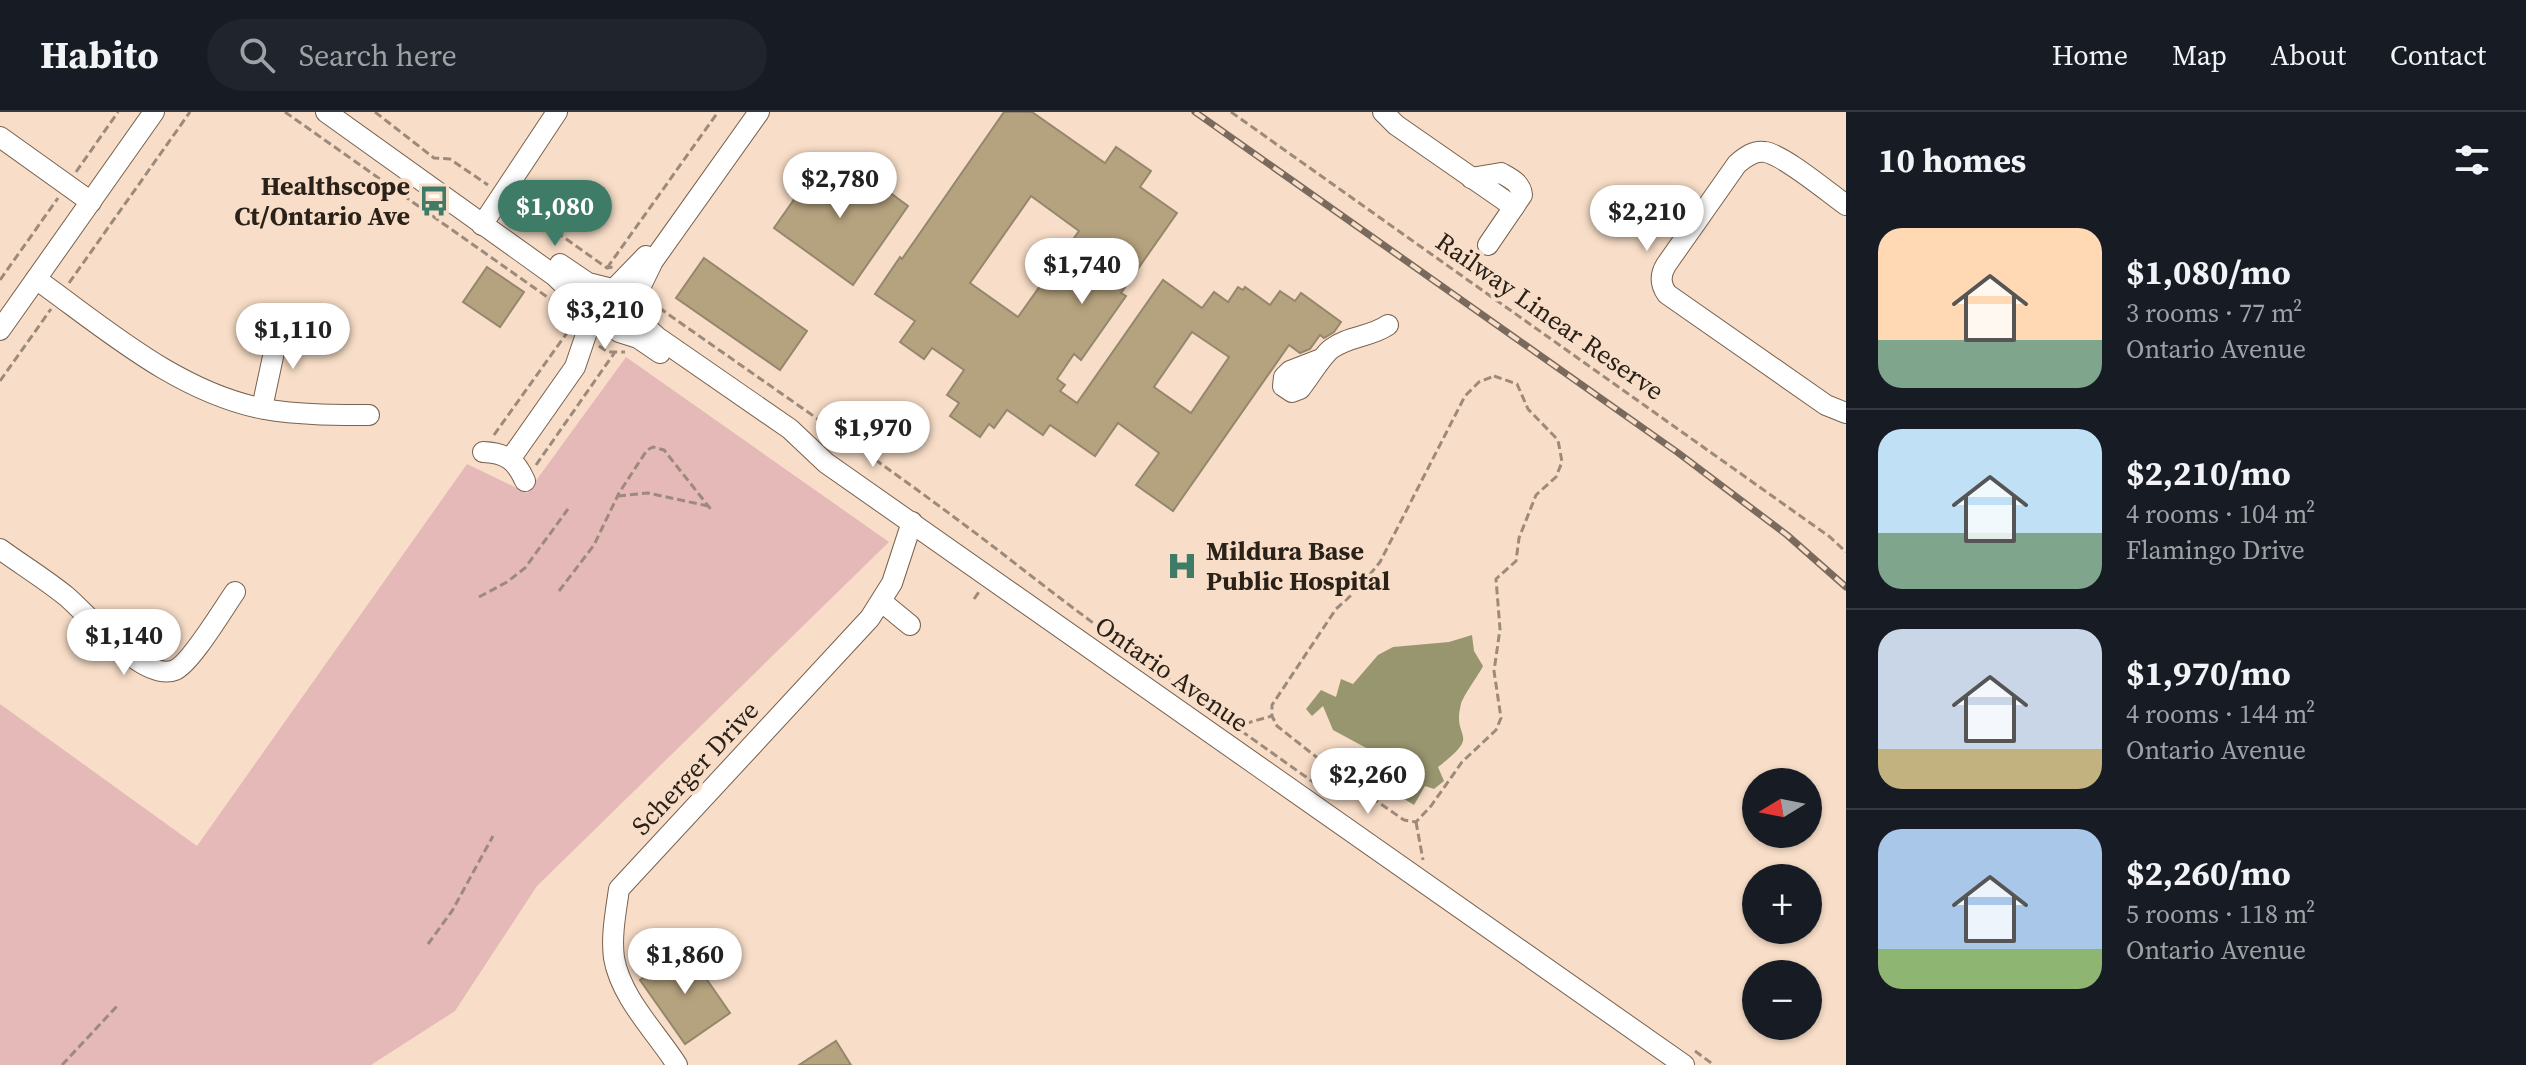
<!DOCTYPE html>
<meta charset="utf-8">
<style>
body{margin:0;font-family:"Source Serif 4",serif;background:#20242c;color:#f1f3f6;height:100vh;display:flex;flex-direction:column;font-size:30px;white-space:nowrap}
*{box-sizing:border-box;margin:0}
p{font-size:26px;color:#9ea1a6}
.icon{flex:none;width:44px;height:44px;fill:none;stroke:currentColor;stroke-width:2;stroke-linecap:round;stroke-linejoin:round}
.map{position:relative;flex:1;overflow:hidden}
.drawer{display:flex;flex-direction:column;background:#171b24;width:680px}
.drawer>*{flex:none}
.needle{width:52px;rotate:260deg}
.buttons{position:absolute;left:1742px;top:656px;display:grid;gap:16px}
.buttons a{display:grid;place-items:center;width:80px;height:80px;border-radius:50%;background:#171b24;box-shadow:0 2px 6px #0004;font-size:40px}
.price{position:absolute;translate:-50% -68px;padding:0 18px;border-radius:28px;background:#fff;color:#222;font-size:26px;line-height:52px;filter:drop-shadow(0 2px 4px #0008)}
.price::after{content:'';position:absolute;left:50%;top:48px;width:24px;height:18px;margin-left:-12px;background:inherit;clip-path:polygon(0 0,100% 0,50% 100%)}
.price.selected{background:#3f7c68;color:#fff}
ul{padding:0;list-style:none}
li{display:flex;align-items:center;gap:24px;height:200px;padding:0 32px}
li+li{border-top:2px solid #363941}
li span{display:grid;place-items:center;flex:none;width:224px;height:160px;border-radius:24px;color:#555}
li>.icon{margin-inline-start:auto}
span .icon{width:96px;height:96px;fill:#fffc;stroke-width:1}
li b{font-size:34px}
h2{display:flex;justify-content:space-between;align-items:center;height:96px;padding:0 32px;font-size:34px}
header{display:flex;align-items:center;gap:48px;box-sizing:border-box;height:112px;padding:0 40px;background:#171b24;border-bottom:2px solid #363941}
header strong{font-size:38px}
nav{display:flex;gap:44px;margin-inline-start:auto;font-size:28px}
.search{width:560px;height:72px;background:#20242c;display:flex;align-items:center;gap:20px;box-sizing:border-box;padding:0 28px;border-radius:44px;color:#9ea1a6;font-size:30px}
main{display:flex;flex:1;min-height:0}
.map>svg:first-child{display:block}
.green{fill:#e6b9b9}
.water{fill:#98966f}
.building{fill:#b5a27e;stroke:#95876d;stroke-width:2;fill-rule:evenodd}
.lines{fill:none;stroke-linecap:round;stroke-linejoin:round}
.minor-casing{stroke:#78614e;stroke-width:22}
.path{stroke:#9d8a7a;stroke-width:3;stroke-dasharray:8 4;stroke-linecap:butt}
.minor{stroke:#fff;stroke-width:20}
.rail-casing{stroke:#7a6a5d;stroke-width:7}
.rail{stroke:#f8dec8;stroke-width:4;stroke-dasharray:12;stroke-linecap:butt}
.labels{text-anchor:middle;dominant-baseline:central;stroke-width:8;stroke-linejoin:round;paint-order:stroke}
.poi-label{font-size:26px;font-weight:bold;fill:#2a2119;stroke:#f8dec8;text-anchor:end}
.street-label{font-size:26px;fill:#2a2119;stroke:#f8dec8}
</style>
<header>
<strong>Habito</strong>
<div class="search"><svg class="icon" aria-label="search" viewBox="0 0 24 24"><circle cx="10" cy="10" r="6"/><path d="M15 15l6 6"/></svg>Search here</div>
<nav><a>Home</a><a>Map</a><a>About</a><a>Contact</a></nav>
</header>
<main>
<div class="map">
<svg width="1846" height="953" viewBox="0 0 1846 953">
<rect width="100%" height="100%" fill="#f8dec8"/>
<polygon class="green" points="626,245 889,430 537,774 455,899 371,953 0,953 0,592 197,734 467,352 527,381"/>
<path class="water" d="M 1472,523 L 1474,539 L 1483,554 C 1478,564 1463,584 1461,592 C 1451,629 1484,620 1438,655 L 1444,669 L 1434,677 L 1425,674 L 1414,693 C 1395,681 1372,670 1381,644 L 1333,618 L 1323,594 L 1312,604 L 1306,597 L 1321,578 L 1336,585 L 1341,567 L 1353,572 L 1378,543 L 1393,535 L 1449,530 Z"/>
<g class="building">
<path d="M 1004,0 L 1032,0 L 1105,51 L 1116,35 L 1151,59 L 1140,75 L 1177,101 L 1121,181 L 1126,184 L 1081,248 L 1074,242 L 1057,267 L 1065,273 L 1060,279 L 1077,291 L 1163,168 L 1202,196 L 1214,180 L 1228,190 L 1238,175 L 1243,178 L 1245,175 L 1270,193 L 1280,179 L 1295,189 L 1301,181 L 1341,210 L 1334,220 L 1324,226 L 1320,223 L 1310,237 L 1300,241 L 1289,233 L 1173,399 L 1136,373 L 1159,341 L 1118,311 L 1095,344 L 1050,313 L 1043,323 L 1007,298 L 994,316 L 989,312 L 980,325 L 950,304 L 959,291 L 947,283 L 964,258 L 932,236 L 924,247 L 900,230 L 915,209 L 875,182 L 900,145 L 902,147 ZM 1031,84 L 1079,119 L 1018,205 L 970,171 ZM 1192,220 L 1229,245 L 1191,301 L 1154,275 Z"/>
<polygon points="824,45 884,87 889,80 908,94 853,173 774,116"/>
<polygon points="704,146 807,219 780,258 676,186"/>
<polygon points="487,155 524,180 500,215 463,190"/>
<polygon points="685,836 730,901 685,932 640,868"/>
<polygon points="836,929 851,953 799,953"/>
</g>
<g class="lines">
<g class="minor-casing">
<g id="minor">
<polyline points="326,0 555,164 589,197"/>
<polyline points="1383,0 1396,13 1514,95"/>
<polyline points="0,25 91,90"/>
<path d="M 1471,66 L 1501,61 C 1510,66 1521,71 1522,83 L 1488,133"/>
<path d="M 1846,93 C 1829,81 1784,43 1765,40 C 1754,38 1745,45 1737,52 L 1666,153 C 1660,163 1660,172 1667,182 L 1826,293 L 1846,301"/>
<polyline points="482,113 557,0"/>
<polyline points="560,152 588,171 608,176"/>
<path d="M 36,167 C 106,217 177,280 264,297 C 299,303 334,303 369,303"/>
<polyline points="615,176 646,144"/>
<polyline points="633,190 653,149 759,0"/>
<polyline points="635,197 646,215 657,225 790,317 826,351 1684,953"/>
<polyline points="0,218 154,0"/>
<polyline points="619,220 638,226 660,241"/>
<path d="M 1321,247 L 1290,259 L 1284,265 L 1283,274 L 1292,280 L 1300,277 C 1309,266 1321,245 1331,237 C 1348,224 1371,225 1388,213"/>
<polyline points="262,296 280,212"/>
<path d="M 483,340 C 506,341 516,348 525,369"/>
<polyline points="511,346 575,255 591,208"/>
<path d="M 0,437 C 22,453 45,467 66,484 C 88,502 143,571 175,558 C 191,551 223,497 235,480"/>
<polyline points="882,490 910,513"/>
<path d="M 677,953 C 656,920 621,886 614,846 C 611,823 616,799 619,777 L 870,506 L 892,471 L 912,410"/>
</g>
</g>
<g class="path">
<polyline points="285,0 560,194"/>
<polyline points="375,0 434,46 450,47 488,73"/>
<polyline points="1231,0 1830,425 1846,440"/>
<polyline points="76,60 118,0"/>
<polyline points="517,92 607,156 613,155"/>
<polyline points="607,156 718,0"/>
<polyline points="0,168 58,86"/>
<polyline points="69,171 190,0"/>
<path d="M 654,185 L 658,195 C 774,277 891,356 1003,442 C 1105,522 1210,597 1316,672"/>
<polyline points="599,234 608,240 625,240"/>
<polygon points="1494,264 1517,272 1528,297 1558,328 1562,350 1556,365 1536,383 1519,426 1516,449 1496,467 1500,517 1494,559 1501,606 1496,618 1462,650 1431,694 1416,710 1404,708 1343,666 1277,614 1272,604 1272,593 1336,497 1358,477 1380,450 1465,284 1479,270"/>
<polyline points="0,269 51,197"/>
<polyline points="494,323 569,218"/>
<polyline points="536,353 615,240"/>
<polyline points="618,384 648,381 708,394"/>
<polyline points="559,479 594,433 619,381 647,338 653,335 664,338 713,400"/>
<polyline points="479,485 507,470 525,456 568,397"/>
<polyline points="974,487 979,480"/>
<polyline points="1233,612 1240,613 1272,604"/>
<polyline points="1416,710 1423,748"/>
<polyline points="428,832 452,799 493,724"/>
<polyline points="1695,939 1714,953"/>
<polyline points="62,953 119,892"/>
</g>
<use href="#minor" class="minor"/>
<g class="rail-casing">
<polyline id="rail" points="1195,0 1677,340 1787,423 1846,475"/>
</g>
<use href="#rail" class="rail"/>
</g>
<defs>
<g id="bus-bare" transform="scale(2.4)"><path d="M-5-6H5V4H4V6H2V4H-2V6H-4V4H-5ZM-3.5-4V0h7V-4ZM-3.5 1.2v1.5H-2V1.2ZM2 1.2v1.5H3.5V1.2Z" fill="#3f7c68" stroke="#f8dec8" stroke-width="2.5" paint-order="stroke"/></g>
<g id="hospital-bare" transform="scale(2.4)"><path d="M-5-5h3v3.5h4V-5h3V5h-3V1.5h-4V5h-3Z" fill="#3f7c68" stroke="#f8dec8" stroke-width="2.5" paint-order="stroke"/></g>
</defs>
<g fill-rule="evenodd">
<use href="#bus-bare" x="434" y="89"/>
<use href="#hospital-bare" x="1182" y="454"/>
</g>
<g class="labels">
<g class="poi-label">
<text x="410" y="74">Healthscope<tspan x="410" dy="30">Ct/Ontario Ave</tspan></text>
<text x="1206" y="439" text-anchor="start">Mildura Base<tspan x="1206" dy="30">Public Hospital</tspan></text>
</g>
<g class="street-label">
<text transform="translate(1550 204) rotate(35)">Railway Linear Reserve</text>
<text transform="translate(1172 562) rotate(35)">Ontario Avenue</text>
<text transform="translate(695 656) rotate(-47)">Scherger Drive</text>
</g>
</g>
</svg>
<div class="buttons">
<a><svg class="needle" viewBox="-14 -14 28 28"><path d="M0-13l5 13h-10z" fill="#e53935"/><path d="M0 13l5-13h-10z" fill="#9ea1a6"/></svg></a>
<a>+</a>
<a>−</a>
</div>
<b class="price" style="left:840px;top:108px">$2,780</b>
<b class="price selected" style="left:555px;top:136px">$1,080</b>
<b class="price" style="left:1647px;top:141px">$2,210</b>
<b class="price" style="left:1082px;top:194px">$1,740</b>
<b class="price" style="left:605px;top:239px">$3,210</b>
<b class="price" style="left:293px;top:259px">$1,110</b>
<b class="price" style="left:873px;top:357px">$1,970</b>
<b class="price" style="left:124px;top:565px">$1,140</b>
<b class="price" style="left:1368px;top:704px">$2,260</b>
<b class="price" style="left:685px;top:884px">$1,860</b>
</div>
<section class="drawer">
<h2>10 homes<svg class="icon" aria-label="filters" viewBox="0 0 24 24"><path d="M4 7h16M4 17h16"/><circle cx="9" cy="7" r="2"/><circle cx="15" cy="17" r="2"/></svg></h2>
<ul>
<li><span style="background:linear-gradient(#ffd9b3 70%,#7fa58c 0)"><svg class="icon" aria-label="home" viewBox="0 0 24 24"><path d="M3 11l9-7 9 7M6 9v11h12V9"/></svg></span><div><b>$1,080/mo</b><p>3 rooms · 77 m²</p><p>Ontario Avenue</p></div></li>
<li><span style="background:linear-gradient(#bfe0f5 65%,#7fa58c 0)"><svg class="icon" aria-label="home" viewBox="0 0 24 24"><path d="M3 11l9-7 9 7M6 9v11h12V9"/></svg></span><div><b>$2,210/mo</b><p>4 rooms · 104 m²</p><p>Flamingo Drive</p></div></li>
<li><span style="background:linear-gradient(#c9d6e8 75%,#c2b280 0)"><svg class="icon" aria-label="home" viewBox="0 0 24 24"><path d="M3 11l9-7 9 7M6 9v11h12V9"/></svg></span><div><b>$1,970/mo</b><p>4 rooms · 144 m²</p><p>Ontario Avenue</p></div></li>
<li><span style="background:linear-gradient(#a9c7e8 75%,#8fb573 0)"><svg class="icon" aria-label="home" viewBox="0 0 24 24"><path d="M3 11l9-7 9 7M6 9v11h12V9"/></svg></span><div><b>$2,260/mo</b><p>5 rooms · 118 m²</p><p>Ontario Avenue</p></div></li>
</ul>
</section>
</main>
